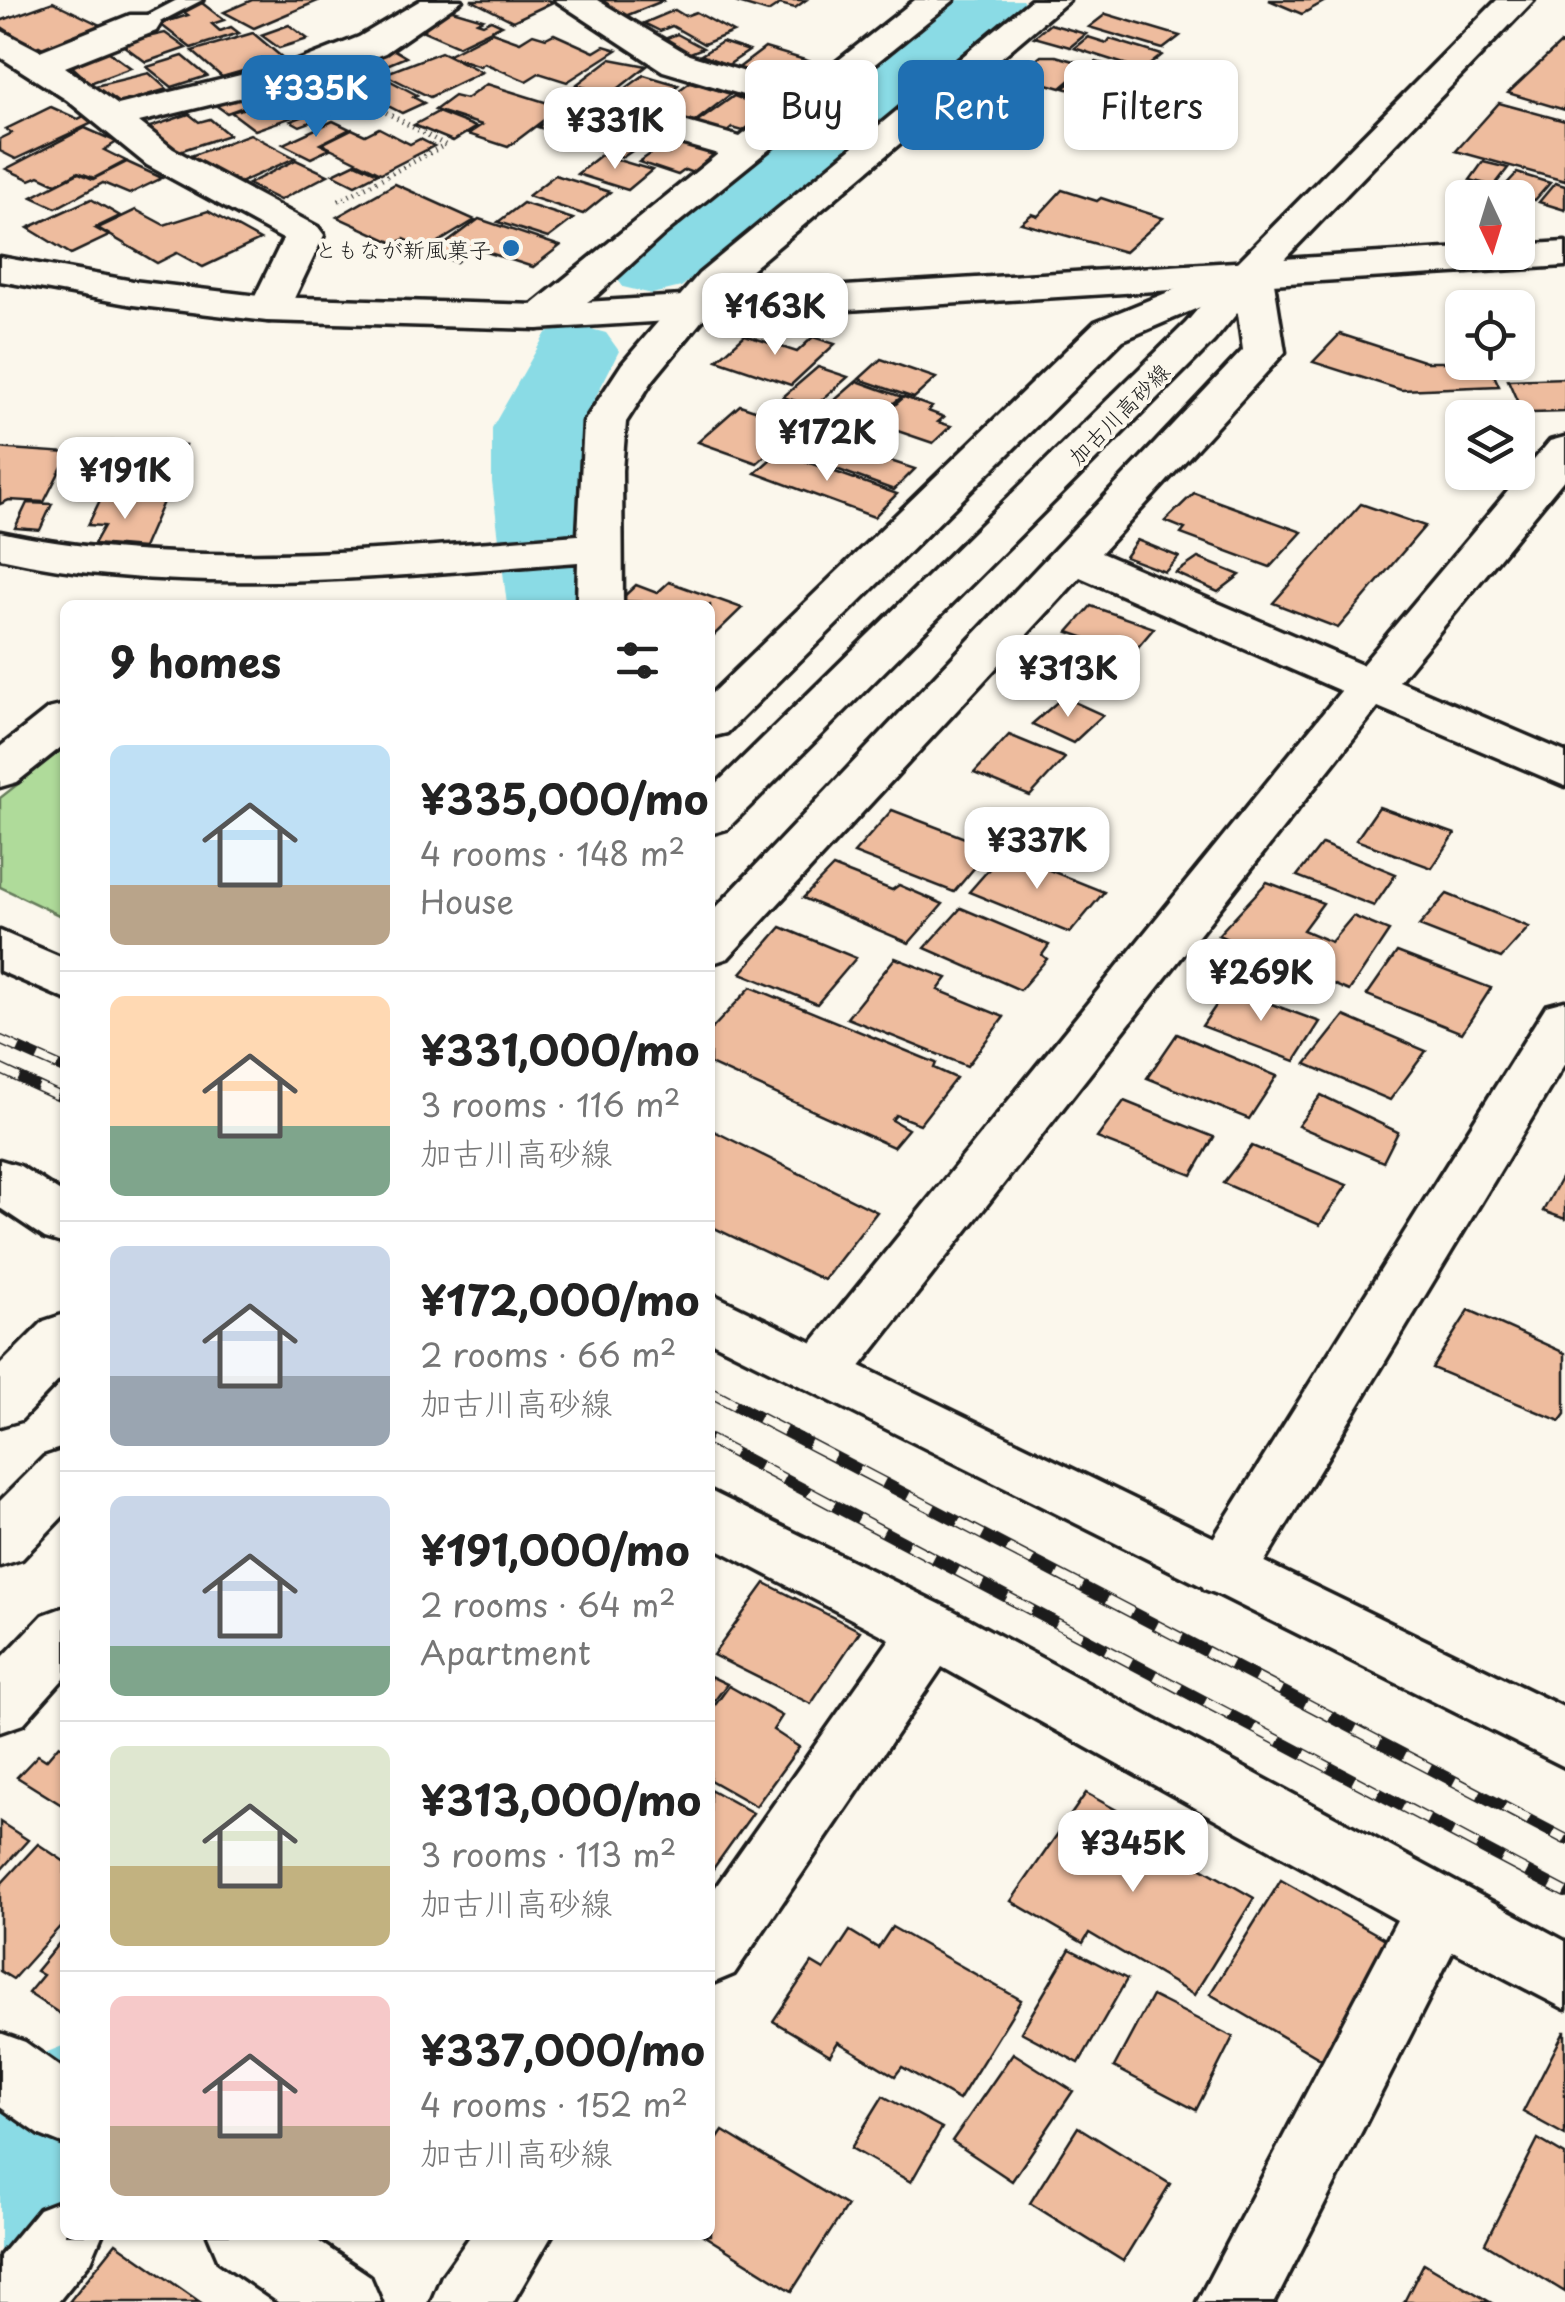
<!DOCTYPE html>
<meta charset="utf-8">
<style>
body{margin:0;font-family:"Playpen Sans","Klee One",sans-serif;background:#f6f6f6;color:#222;height:100vh;display:flex;flex-direction:column;font-size:38px;white-space:nowrap}
*{box-sizing:border-box;margin:0}
p{font-size:32px;color:#767676}
.icon{flex:none;width:55px;height:55px;fill:none;stroke:currentColor;stroke-width:2;stroke-linecap:round;stroke-linejoin:round}
.map{position:relative;flex:1;overflow:hidden}
.drawer{position:absolute;left:60px;top:600px;width:655px;height:1640px;display:flex;flex-direction:column;background:#fff;border-radius:15px;box-shadow:0 2px 8px #0004}
.drawer>*{flex:none}
.guide{position:absolute;left:745px;top:60px;width:670px;height:90px;display:flex;gap:20px}
.needle{width:65px;rotate:176deg}
.controls{position:absolute;left:1445px;top:180px;display:grid;gap:20px}
.controls a{display:grid;place-items:center;width:90px;height:90px;border-radius:15px;background:#fff;box-shadow:0 2px 8px #0004;font-size:50px}
.price{position:absolute;translate:-50% -85px;padding:0 22px;border-radius:20px;background:#fff;color:#222;font-size:32px;line-height:65px;filter:drop-shadow(0 2px 5px #0008)}
.price::after{content:'';position:absolute;left:50%;top:60px;width:30px;height:22px;margin-left:-15px;background:inherit;clip-path:polygon(0 0,100% 0,50% 100%)}
.price.on{background:#1f6fb2;color:#fff}
ul{padding:0;list-style:none}
li{display:flex;align-items:center;gap:30px;height:250px;padding:0 50px}
li+li{border-top:2px solid #e0e0e0}
li span{display:grid;place-items:center;flex:none;width:280px;height:200px;border-radius:15px;color:#555}
li>.icon{margin-inline-start:auto}
span .icon{width:120px;height:120px;fill:#fffc;stroke-width:1}
li b{font-size:42px}
h2{display:flex;justify-content:space-between;align-items:center;height:120px;padding:0 50px;font-size:42px}
.tag{padding:0 35px;border-radius:15px;background:#fff;box-shadow:0 2px 8px #0004;font-size:35px;line-height:90px}
.tag.on{background:#1f6fb2;color:#fff}
.map>svg:first-child{display:block}
.green{fill:#afdb9a;stroke:#667c5b;stroke-width:2.5}
.lines{fill:none;stroke-linecap:round;stroke-linejoin:round}
.river{fill:#8adbe5;fill-rule:evenodd}
.building{fill:#eebc9e;stroke:#1c1c1c;stroke-width:2.5}
.lane-casing{stroke:#1c1c1c;stroke-width:8}
.street-casing{stroke:#1c1c1c;stroke-width:7}
.secondary-casing{stroke:#1c1c1c;stroke-width:7}
.primary-casing{stroke:#1c1c1c;stroke-width:7}
.path{stroke:#1c1c1c;stroke-width:5;stroke-dasharray:1 5;stroke-linecap:butt}
.lane{fill:#fbf7ec;fill-rule:evenodd}
.street{fill:#fbf7ec;fill-rule:evenodd}
.secondary{fill:#fbf7ec;fill-rule:evenodd}
.primary{fill:#fbf7ec;fill-rule:evenodd}
.rail-far1-casing{stroke:#1c1c1c;stroke-width:11}
.rail-casing{stroke:#1c1c1c;stroke-width:12}
.rail-far1{stroke:#fbf7ec;stroke-width:8;stroke-dasharray:21;stroke-linecap:butt}
.rail{stroke:#fbf7ec;stroke-width:9;stroke-dasharray:28;stroke-linecap:butt}
.poi-dot{fill:#1f6fb2;stroke:#fbf7ec;stroke-width:4}
.labels{text-anchor:middle;dominant-baseline:central;stroke-width:8;stroke-linejoin:round;paint-order:stroke}
.far-poi-label{font-size:22px;fill:#1c1c1c;stroke:#fbf7ec;text-anchor:end}
.far-street-label{font-size:22px;fill:#1c1c1c;stroke:#fbf7ec}
</style>
<div class="map">
<svg width="1565" height="2302" viewBox="0 0 1565 2302">
<rect width="100%" height="100%" fill="#fbf7ec"/>
<filter id="ink" filterUnits="userSpaceOnUse"><feTurbulence type="fractalNoise" baseFrequency=".01" numOctaves="2"/><feDisplacementMap in="SourceGraphic" scale="20" xChannelSelector="R" yChannelSelector="G"/><feConvolveMatrix kernelMatrix="1 2 1 2 8 2 1 2 1" color-interpolation-filters="sRGB"/></filter>
<g filter="url(#ink)">
<polygon class="green" points="65,747 65,918 0,887 0,798"/>
<g class="lines">
<g class="river">
<polygon points="947,0 1022,0 1025,4 1014,20 681,287 652,294 623,287 611,269 623,251"/>
<polygon points="576,325 606,333 619,351 580,428 582,482 603,605 507,605 492,482 492,428 546,333"/>
<polygon points="65,2045 65,2232 54,2246 0,2267 0,2080 12,2066"/>
</g>
</g>
<g class="building">
<polygon points="252,0 320,0 254,28 224,12"/>
<polygon points="471,0 548,0 553,2 513,21"/>
<polygon points="594,0 665,0 623,17"/>
<polygon points="742,0 806,0 795,8 780,4 768,12 738,3"/>
<polygon points="1269,0 1327,0 1302,14"/>
<polygon points="53,2 108,29 52,53 39,46 34,48 0,26 0,21"/>
<polygon points="202,3 224,20 212,24 220,31 231,27 239,33 191,48 160,24 188,15 181,10"/>
<polygon points="449,9 483,19 477,22 483,24 491,20 502,25 458,46 412,26"/>
<polygon points="675,10 685,16 696,12 733,32 704,44 672,26 660,31 644,23"/>
<polygon points="1106,14 1180,36 1163,49 1089,27"/>
<polygon points="1050,24 1086,34 1070,47 1034,37"/>
<polygon points="289,25 308,39 279,48 261,35"/>
<polygon points="492,32 520,42 533,34 546,38 554,34 594,52 604,46 617,50 567,82 539,73 526,81 484,63 480,66 447,55"/>
<polygon points="165,33 186,48 146,62 120,43"/>
<polygon points="253,33 284,59 222,77 192,51"/>
<polygon points="677,34 703,48 680,57 654,43"/>
<polygon points="1088,37 1107,43 1110,39 1162,55 1143,70 1074,48"/>
<polygon points="722,42 749,51 728,65 701,55"/>
<polygon points="384,44 406,57 377,69 354,57"/>
<polygon points="1560,44 1565,46 1565,110 1508,93"/>
<polygon points="765,48 815,63 788,84 737,69"/>
<polygon points="105,49 131,68 90,83 67,62"/>
<polygon points="441,52 482,72 430,97 384,74"/>
<polygon points="183,56 207,76 172,87 147,67"/>
<polygon points="1041,56 1056,56 1088,65 1061,88 1023,77 1031,70 1026,68"/>
<polygon points="610,59 647,66 610,95 576,85"/>
<polygon points="1096,62 1144,75 1114,103 1064,88"/>
<polygon points="149,73 167,89 111,106 91,87"/>
<polygon points="644,75 678,85 649,107 611,99"/>
<polygon points="300,77 332,101 302,111 269,88"/>
<polygon points="383,77 417,95 413,97 424,103 402,113 355,89"/>
<polygon points="690,82 731,94 692,124 651,111"/>
<polygon points="487,84 561,107 508,147 468,134 482,125 435,110 454,96 466,99"/>
<polygon points="573,87 599,95 591,100 614,107 577,140 538,127 572,103 557,99"/>
<polygon points="226,89 249,105 227,113 204,97"/>
<polygon points="734,96 771,110 743,131 732,128 726,133 696,123"/>
<polygon points="282,98 304,113 255,130 231,112"/>
<polygon points="1499,103 1565,121 1565,181 1456,151"/>
<polygon points="51,107 78,119 88,114 99,120 16,159 0,151 0,139 12,133 6,129"/>
<polygon points="327,107 335,113 300,126 291,121"/>
<polygon points="438,112 476,127 453,141 414,125"/>
<polygon points="189,114 199,122 210,119 229,135 170,154 141,130"/>
<polygon points="333,121 350,129 320,144 330,149 311,158 283,144"/>
<polygon points="619,123 654,136 623,157 579,142 601,127 609,130"/>
<polygon points="85,128 117,142 104,150 126,161 94,178 78,172 56,184 39,176 30,180 6,169"/>
<polygon points="379,128 410,144 420,139 434,146 381,173 322,144 352,129 365,135"/>
<polygon points="250,134 295,158 233,186 185,158"/>
<polygon points="684,143 719,154 693,173 685,170 678,175 639,162 656,150 668,154"/>
<polygon points="601,155 652,170 628,190 577,174"/>
<polygon points="296,160 328,175 280,200 248,184"/>
<polygon points="127,162 162,178 129,194 103,183 56,208 32,197 79,173 93,179"/>
<polygon points="1483,162 1508,168 1494,186 1470,180"/>
<polygon points="356,163 378,173 355,185 333,174"/>
<polygon points="1517,173 1550,183 1535,200 1501,190"/>
<polygon points="555,175 610,192 583,214 528,196"/>
<polygon points="1555,183 1565,186 1565,210 1539,202"/>
<polygon points="395,184 475,220 427,249 404,239 396,244 337,217"/>
<polygon points="1062,190 1097,201 1101,198 1163,218 1125,252 1021,223 1032,214 1038,216"/>
<polygon points="91,199 120,216 95,228 109,236 71,254 28,228"/>
<polygon points="523,203 573,219 548,238 498,222"/>
<polygon points="136,210 164,225 208,211 260,240 203,267 177,253 157,263 98,228"/>
<polygon points="479,219 560,246 533,267 474,248 456,262 432,254"/>
<polygon points="1340,334 1426,362 1488,362 1499,386 1401,390 1313,362"/>
<polygon points="745,335 797,352 813,337 835,344 791,385 717,360"/>
<polygon points="881,359 936,378 914,398 859,379"/>
<polygon points="818,367 848,377 814,407 783,397"/>
<polygon points="1565,378 1565,412 1532,413 1521,410 1508,380"/>
<polygon points="857,381 902,397 861,426 821,412"/>
<polygon points="904,397 932,407 928,411 944,417 938,422 951,426 933,443 874,423"/>
<polygon points="740,405 799,425 757,463 698,442"/>
<polygon points="112,441 185,445 168,489 93,485"/>
<polygon points="848,447 915,469 894,490 828,466"/>
<polygon points="0,448 9,449 69,453 44,502 9,500 0,504"/>
<polygon points="779,452 897,494 874,517 755,473"/>
<polygon points="1194,493 1302,532 1270,567 1181,534 1185,529 1165,521"/>
<polygon points="101,498 163,502 143,548 94,544 104,526 88,525"/>
<polygon points="27,503 52,504 40,530 15,528"/>
<polygon points="1361,504 1425,526 1338,628 1273,603"/>
<polygon points="1137,540 1179,557 1165,572 1125,557"/>
<polygon points="1198,558 1240,575 1218,592 1176,573"/>
<polygon points="669,582 742,608 713,636 710,605 619,601 636,585 657,593"/>
<polygon points="1091,606 1154,628 1132,654 1068,632"/>
<polygon points="1063,697 1103,715 1073,743 1032,724"/>
<polygon points="1009,735 1065,758 1030,796 974,773"/>
<polygon points="1379,807 1455,834 1432,868 1356,840"/>
<polygon points="892,810 991,848 954,892 854,853"/>
<polygon points="1322,844 1396,874 1374,906 1297,876"/>
<polygon points="1004,852 1104,892 1070,933 969,892"/>
<polygon points="833,867 892,890 899,885 943,904 909,943 803,898"/>
<polygon points="1267,882 1323,903 1303,930 1331,942 1353,916 1389,931 1349,991 1218,935"/>
<polygon points="1447,894 1529,927 1501,958 1419,926"/>
<polygon points="961,908 1049,945 1042,955 1047,959 1020,990 925,948"/>
<polygon points="781,927 856,958 817,1004 741,973"/>
<polygon points="1397,952 1491,988 1462,1033 1367,995"/>
<polygon points="895,958 947,978 938,990 1004,1017 967,1066 847,1018"/>
<polygon points="751,987 936,1063 934,1068 956,1078 920,1124 896,1115 892,1120 908,1129 893,1147 710,1064 710,1031"/>
<polygon points="1228,988 1320,1022 1295,1061 1202,1026"/>
<polygon points="1344,1016 1426,1051 1390,1100 1306,1064"/>
<polygon points="1177,1034 1277,1076 1249,1119 1147,1078"/>
<polygon points="1321,1095 1398,1132 1383,1162 1298,1126"/>
<polygon points="1124,1101 1214,1137 1192,1175 1097,1138"/>
<polygon points="710,1129 877,1212 824,1280 710,1226"/>
<polygon points="1252,1146 1347,1185 1320,1225 1223,1183"/>
<polygon points="1565,1171 1565,1219 1543,1211"/>
<polygon points="1469,1310 1565,1353 1565,1414 1560,1421 1432,1368"/>
<polygon points="765,1583 860,1631 811,1704 713,1655"/>
<polygon points="710,1676 727,1684 710,1707"/>
<polygon points="729,1686 782,1716 773,1730 799,1747 756,1806 710,1780 710,1712"/>
<polygon points="59,1745 65,1749 65,1807 17,1777 38,1755 46,1760"/>
<polygon points="710,1789 753,1813 710,1873"/>
<polygon points="1086,1793 1172,1841 1167,1848 1254,1898 1194,1995 1089,1933 1083,1943 1011,1901"/>
<polygon points="0,1822 28,1840 0,1871"/>
<polygon points="38,1844 65,1862 65,1921 13,1979 0,1971 0,1885"/>
<polygon points="1281,1880 1410,1953 1341,2071 1210,1994"/>
<polygon points="892,1927 1021,2000 959,2100 902,2067 895,2076 838,2042 830,2055 773,2021 812,1963 824,1970 850,1931 878,1948"/>
<polygon points="65,1936 65,2017 28,1993 43,1975 36,1971"/>
<polygon points="1070,1949 1127,1979 1079,2063 1021,2032"/>
<polygon points="1152,1996 1233,2037 1196,2110 1114,2067"/>
<polygon points="1564,2032 1565,2032 1565,2135 1523,2112"/>
<polygon points="1013,2053 1073,2091 1012,2181 952,2141"/>
<polygon points="883,2096 942,2128 911,2182 851,2148"/>
<polygon points="1078,2127 1170,2184 1123,2261 1030,2203"/>
<polygon points="723,2131 847,2206 792,2291 703,2235 710,2235 710,2150"/>
<polygon points="1538,2139 1565,2155 1565,2292 1485,2243"/>
<polygon points="116,2243 200,2302 69,2302"/>
<polygon points="1424,2263 1490,2302 1404,2302"/>
</g>
<g class="lines">
<g class="lane-casing">
<polygon id="lane" points="177,0 202,0 150,27 133,23"/>
</g>
<g class="street-casing">
<g id="street">
<polygon points="421,0 462,0 385,53 320,78 139,122 173,149 318,227 324,235 289,309 283,318 269,321 255,318 249,309 283,239 147,165 67,100 0,57 0,30 40,51 130,15 156,15 161,23 156,31 65,67 118,105 298,61 359,37"/>
<polygon points="555,0 597,0 689,55 802,89 915,0 954,0 663,235 596,296 551,326 537,329 523,326 517,317 718,154 610,123 605,115 610,107 623,104 740,137 780,106 663,71"/>
<path d="M 1031,0 L 1069,0 L 727,290 L 653,380 L 626,422 L 622,470 L 623,605 L 577,605 L 578,562 C 391,576 183,599 0,558 L 0,532 C 184,572 391,549 578,535 L 584,422 L 622,364 L 699,274 Z"/>
<polygon points="1252,258 1266,262 1272,270 1285,352 1101,553 1362,665 1550,441 1565,437 1565,478 1399,681 1565,752 1565,786 1378,707 844,1387 823,1394 802,1387 794,1371 802,1355 1341,691 1080,577 728,958 710,964 710,914 1243,350 1235,292 1123,340 727,733 710,737 710,695 1095,322"/>
<polygon points="65,705 65,744 17,782 0,787 0,747 48,709"/>
<polygon points="1565,1001 1565,1063 1248,1589 1226,1597 1204,1589 1195,1571 1204,1553 1546,1006"/>
<polygon points="0,1160 20,1166 65,1195 65,1244 45,1238 0,1208"/>
<polygon points="65,1314 65,1374 21,1420 0,1426 0,1365 44,1321"/>
<polygon points="710,1491 954,1611 1565,1941 1565,2009 1453,1951 1275,2302 1197,2302 1397,1920 942,1667 734,1974 710,1984 710,1895 890,1639 710,1545"/>
<polygon points="65,1607 65,1677 23,1724 0,1732 0,1660 43,1615"/>
<polygon points="65,2199 65,2235 102,2235 91,2261 58,2302 0,2302 0,2256 39,2209"/>
<polygon points="471,2235 552,2235 513,2302 431,2302 442,2276"/>
</g>
</g>
<g class="secondary-casing">
<g id="secondary">
<polygon points="1565,242 1565,266 537,329 267,321 133,305 0,281 0,257 133,281 267,297 537,305 1462,248 1462,252 1518,252 1518,245"/>
<polygon points="0,931 65,959 65,999 0,971"/>
<polygon points="710,1293 1565,1708 1565,1767 710,1341"/>
<polygon points="0,2033 25,2042 65,2070 65,2145 40,2135 0,2107"/>
<polygon points="208,2235 309,2235 370,2276 381,2302 278,2302 219,2261"/>
</g>
</g>
<g class="primary-casing">
<g id="primary">
<polygon points="1497,0 1534,0 1266,278 1214,341 727,829 710,834 710,790 1186,323 1238,262"/>
<polygon points="65,1450 65,1514 22,1559 0,1566 0,1501 44,1457"/>
</g>
</g>
<polyline class="path" points="339,201 445,145 360,98"/>
<use href="#lane" class="lane"/>
<use href="#street" class="street"/>
<use href="#secondary" class="secondary"/>
<use href="#primary" class="primary"/>
<g class="rail-far1-casing">
<g id="rail-far1">
<polyline points="0,1040 65,1069"/>
<polyline points="0,1069 65,1099"/>
</g>
</g>
<g class="rail-casing">
<g id="rail">
<polyline points="710,1392 1565,1839"/>
<polyline points="710,1440 1565,1892"/>
</g>
</g>
<use href="#rail-far1" class="rail-far1"/>
<use href="#rail" class="rail"/>
</g>
</g>
<circle class="poi-dot" cx="511" cy="248" r="10"/>
<g class="labels">
<g class="far-poi-label">
<text x="491" y="248">ともなが新風菓子</text>
</g>
<g class="far-street-label">
<text transform="translate(1118 413) rotate(-45)">加古川高砂線</text>
</g>
</g>
</svg>
<div class="controls">
<a><svg class="needle" viewBox="-14 -14 28 28"><path d="M0-13l5 13h-10z" fill="#e53935"/><path d="M0 13l5-13h-10z" fill="#767676"/></svg></a>
<a><svg class="icon" aria-label="locate" viewBox="0 0 24 24"><circle cx="12" cy="12" r="6"/><path d="M12 2v4M12 18v4M2 12h4M18 12h4"/></svg></a>
<a><svg class="icon" aria-label="layers" viewBox="0 0 24 24"><path d="M12 4l9 5-9 5-9-5zM3 14l9 5 9-5"/></svg></a>
</div>
<b class="price on" style="left:316px;top:140px">¥335K</b>
<b class="price" style="left:615px;top:172px">¥331K</b>
<b class="price" style="left:775px;top:358px">¥163K</b>
<b class="price" style="left:827px;top:484px">¥172K</b>
<b class="price" style="left:125px;top:522px">¥191K</b>
<b class="price" style="left:1068px;top:720px">¥313K</b>
<b class="price" style="left:1037px;top:892px">¥337K</b>
<b class="price" style="left:1261px;top:1024px">¥269K</b>
<b class="price" style="left:1133px;top:1895px">¥345K</b>
<div class="guide">
<a class="tag">Buy</a>
<a class="tag on">Rent</a>
<a class="tag">Filters</a>
</div>
<section class="drawer">
<h2>9 homes<svg class="icon" aria-label="filters" viewBox="0 0 24 24"><path d="M4 7h16M4 17h16"/><circle cx="9" cy="7" r="2"/><circle cx="15" cy="17" r="2"/></svg></h2>
<ul>
<li><span style="background:linear-gradient(#bfe0f5 70%,#b9a48a 0)"><svg class="icon" aria-label="home" viewBox="0 0 24 24"><path d="M3 11l9-7 9 7M6 9v11h12V9"/></svg></span><div><b>¥335,000/mo</b><p>4 rooms · 148 m²</p><p>House</p></div></li>
<li><span style="background:linear-gradient(#ffd9b3 65%,#7fa58c 0)"><svg class="icon" aria-label="home" viewBox="0 0 24 24"><path d="M3 11l9-7 9 7M6 9v11h12V9"/></svg></span><div><b>¥331,000/mo</b><p>3 rooms · 116 m²</p><p>加古川高砂線</p></div></li>
<li><span style="background:linear-gradient(#c9d6e8 65%,#9aa5b1 0)"><svg class="icon" aria-label="home" viewBox="0 0 24 24"><path d="M3 11l9-7 9 7M6 9v11h12V9"/></svg></span><div><b>¥172,000/mo</b><p>2 rooms · 66 m²</p><p>加古川高砂線</p></div></li>
<li><span style="background:linear-gradient(#c9d6e8 75%,#7fa58c 0)"><svg class="icon" aria-label="home" viewBox="0 0 24 24"><path d="M3 11l9-7 9 7M6 9v11h12V9"/></svg></span><div><b>¥191,000/mo</b><p>2 rooms · 64 m²</p><p>Apartment</p></div></li>
<li><span style="background:linear-gradient(#dfe7d0 60%,#c2b280 0)"><svg class="icon" aria-label="home" viewBox="0 0 24 24"><path d="M3 11l9-7 9 7M6 9v11h12V9"/></svg></span><div><b>¥313,000/mo</b><p>3 rooms · 113 m²</p><p>加古川高砂線</p></div></li>
<li><span style="background:linear-gradient(#f6c9c9 65%,#b9a48a 0)"><svg class="icon" aria-label="home" viewBox="0 0 24 24"><path d="M3 11l9-7 9 7M6 9v11h12V9"/></svg></span><div><b>¥337,000/mo</b><p>4 rooms · 152 m²</p><p>加古川高砂線</p></div></li>
</ul>
</section>
</div>
